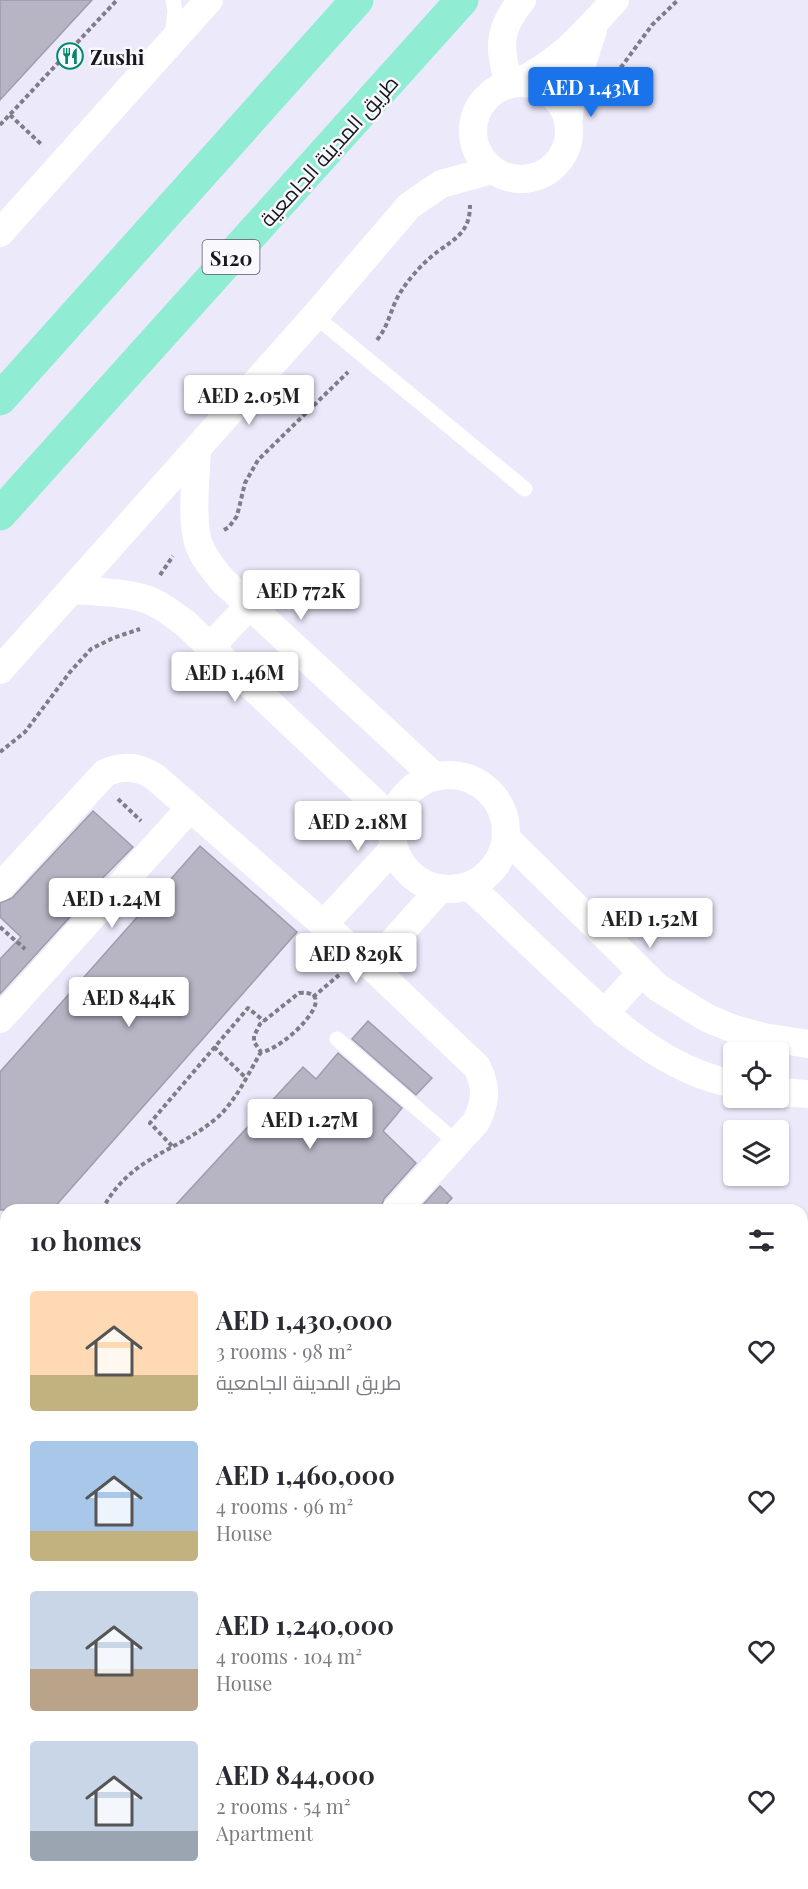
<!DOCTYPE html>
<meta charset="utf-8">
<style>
body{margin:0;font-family:"Playfair Display",Cairo,serif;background:#f2f2f3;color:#2b2b33;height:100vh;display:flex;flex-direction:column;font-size:22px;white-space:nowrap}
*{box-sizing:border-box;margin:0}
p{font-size:20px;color:#7c7c81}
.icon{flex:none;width:33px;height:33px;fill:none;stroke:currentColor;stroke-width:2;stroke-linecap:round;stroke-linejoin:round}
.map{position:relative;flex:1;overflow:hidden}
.sheet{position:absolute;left:0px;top:1204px;width:808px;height:686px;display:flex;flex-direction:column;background:#fff;border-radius:18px 18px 0 0;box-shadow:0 2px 4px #0004}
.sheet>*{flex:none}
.controls{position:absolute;left:723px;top:1042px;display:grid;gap:12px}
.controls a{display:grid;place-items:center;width:66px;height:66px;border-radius:6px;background:#fff;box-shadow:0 2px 4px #0004;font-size:30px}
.price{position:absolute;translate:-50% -51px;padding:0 14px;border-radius:6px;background:#fff;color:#222;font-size:20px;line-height:39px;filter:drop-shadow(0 2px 3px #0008)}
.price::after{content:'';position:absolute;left:50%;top:36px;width:18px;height:14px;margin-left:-9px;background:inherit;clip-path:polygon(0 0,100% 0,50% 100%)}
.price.on{background:#1a73e8;color:#fff}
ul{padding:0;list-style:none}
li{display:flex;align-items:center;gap:18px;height:150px;padding:0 30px}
li span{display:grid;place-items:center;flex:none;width:168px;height:120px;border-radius:6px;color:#555}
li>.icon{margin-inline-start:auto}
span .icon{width:72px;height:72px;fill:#fffc;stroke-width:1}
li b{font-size:26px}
h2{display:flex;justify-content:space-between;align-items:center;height:72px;padding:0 30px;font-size:26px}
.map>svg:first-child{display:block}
.building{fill:#b7b4c4;stroke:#9f9cac;stroke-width:1.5}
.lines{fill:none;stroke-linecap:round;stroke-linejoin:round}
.path{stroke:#7f7d87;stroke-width:4;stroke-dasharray:4.5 3;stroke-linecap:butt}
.service{stroke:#fff;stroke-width:15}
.minor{stroke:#fff;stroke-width:28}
.primary{stroke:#91ecd4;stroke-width:33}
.labels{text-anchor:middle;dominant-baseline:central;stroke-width:5;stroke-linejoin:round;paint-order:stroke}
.shield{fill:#f9f8fe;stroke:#5b5a5f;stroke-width:1.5}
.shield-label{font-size:20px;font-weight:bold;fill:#17161b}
.poi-label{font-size:21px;font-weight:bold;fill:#17161b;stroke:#f9f8fe;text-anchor:start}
.street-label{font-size:21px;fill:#17161b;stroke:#f9f8fe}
</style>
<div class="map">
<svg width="808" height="1889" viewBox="0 0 808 1889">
<rect width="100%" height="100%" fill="#ece9fa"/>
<g class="building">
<polygon points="0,0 92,0 0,100"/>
<polygon points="93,811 133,847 86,895 88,897 0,994 0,959 21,937 0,917 0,903 12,898"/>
<polygon points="200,846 297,932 52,1210 0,1210 0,1072"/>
<polygon points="368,1021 432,1078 416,1095 352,1039"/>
<polygon points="338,1053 402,1108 383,1131 416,1163 384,1199 380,1210 171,1210 303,1067 316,1079"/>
<polygon points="440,1186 452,1198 441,1210 418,1210"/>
</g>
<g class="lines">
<g class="path">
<polyline points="608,76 622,66 652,25 678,0"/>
<polyline points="10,115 42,145"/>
<polyline points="0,125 117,0"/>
<path d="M 377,340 C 390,324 391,305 402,290 C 411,276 424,262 437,252 C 456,238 470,232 470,205"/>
<polyline points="224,530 229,527 237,516 245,483 258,460 348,372"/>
<polyline points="160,575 173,556"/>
<polyline points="0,752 25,732 70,672 91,649 113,638 140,629"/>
<polyline points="118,799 141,821"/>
<polyline points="0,927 25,949"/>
<path d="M 299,993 C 345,989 284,1050 261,1052 L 254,1042 L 254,1036 L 260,1024 Z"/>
<polyline points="313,997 339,975"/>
<polyline points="214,1047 246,1078"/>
<polyline points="172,1146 150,1123 248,1008 264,1021"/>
<path d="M 102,1210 C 130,1156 176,1153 218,1117 C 237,1099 248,1074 261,1052"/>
<polyline points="0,1348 6,1343"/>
</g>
<g class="service">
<polyline points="172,35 175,11 173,0"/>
<polyline points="315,316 525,489"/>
<polyline points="337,1039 457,1143"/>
</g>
<g class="minor">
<path d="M 519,82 C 563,59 582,36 615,0"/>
<circle cx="521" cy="131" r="48"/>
<path d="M 509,84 C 499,48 497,30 522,0"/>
<polyline points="568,122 572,95 593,30"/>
<polyline points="0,233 209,0"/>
<path d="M 197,449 C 196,474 191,519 198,542 C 202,556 214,570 223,581 L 435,777"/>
<path d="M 74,590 C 96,592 133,592 153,602 C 164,607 175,616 185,623 L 393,820"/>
<polyline points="210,647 250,605"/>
<polyline points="0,670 315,316 409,206 441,184 492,170"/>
<circle cx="449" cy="832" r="57"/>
<polyline points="506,838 657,987 707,1018 734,1029 763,1037 808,1044"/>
<path d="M 469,886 C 500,914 529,943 559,971 C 610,1019 662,1070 734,1084"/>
<path d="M 0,887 L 105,773 C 124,765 138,766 155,777 L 371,966 L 477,1067 C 487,1087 486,1102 476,1122 L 396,1210"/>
<polyline points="323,925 394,848"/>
<polyline points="371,966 440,889"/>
<polyline points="604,1014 641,973"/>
<polyline points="0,1019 190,808"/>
<polyline points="778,1092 808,1094"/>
<polyline points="802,1633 808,1629"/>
<polyline points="0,1649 6,1642"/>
<polyline points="139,1884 140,1889"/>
<polyline points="610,1884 616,1889"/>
</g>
<g class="primary">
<polyline points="0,399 357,0"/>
<polyline points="0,514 462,0"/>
</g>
</g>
<defs>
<g id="restaurant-ring" transform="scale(1.35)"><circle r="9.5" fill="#f9f8fe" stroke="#02876a" stroke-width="1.5"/><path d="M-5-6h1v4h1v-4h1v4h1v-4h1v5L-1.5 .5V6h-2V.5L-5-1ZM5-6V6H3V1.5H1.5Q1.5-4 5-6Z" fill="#02876a"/></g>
</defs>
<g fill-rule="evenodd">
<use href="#restaurant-ring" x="70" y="56"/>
</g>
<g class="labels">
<rect class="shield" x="202.5" y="240" width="57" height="34" rx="4.5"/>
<g class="shield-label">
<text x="231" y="257">S120</text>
</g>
<g class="poi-label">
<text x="90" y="56">Zushi</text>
</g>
<g class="street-label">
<text transform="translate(328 150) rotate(-48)">طريق المدينة الجامعية</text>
</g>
</g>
</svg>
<div class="controls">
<a><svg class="icon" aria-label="locate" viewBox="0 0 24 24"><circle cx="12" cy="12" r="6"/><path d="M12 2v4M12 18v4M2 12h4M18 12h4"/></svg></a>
<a><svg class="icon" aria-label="layers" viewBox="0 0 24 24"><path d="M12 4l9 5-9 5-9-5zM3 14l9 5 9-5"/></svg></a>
</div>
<b class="price on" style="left:591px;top:118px">AED 1.43M</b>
<b class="price" style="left:249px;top:426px">AED 2.05M</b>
<b class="price" style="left:301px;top:621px">AED 772K</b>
<b class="price" style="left:235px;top:703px">AED 1.46M</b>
<b class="price" style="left:358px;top:852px">AED 2.18M</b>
<b class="price" style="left:112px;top:929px">AED 1.24M</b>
<b class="price" style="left:650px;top:949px">AED 1.52M</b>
<b class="price" style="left:356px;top:984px">AED 829K</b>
<b class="price" style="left:129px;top:1028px">AED 844K</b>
<b class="price" style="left:310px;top:1150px">AED 1.27M</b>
<section class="sheet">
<h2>10 homes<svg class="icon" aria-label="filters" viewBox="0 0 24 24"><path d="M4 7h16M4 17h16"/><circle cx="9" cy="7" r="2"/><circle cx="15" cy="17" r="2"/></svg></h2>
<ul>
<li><span style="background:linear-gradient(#ffd9b3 70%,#c2b280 0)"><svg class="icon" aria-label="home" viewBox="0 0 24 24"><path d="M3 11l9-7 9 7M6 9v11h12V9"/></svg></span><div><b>AED 1,430,000</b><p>3 rooms · 98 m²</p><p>طريق المدينة الجامعية</p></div><svg class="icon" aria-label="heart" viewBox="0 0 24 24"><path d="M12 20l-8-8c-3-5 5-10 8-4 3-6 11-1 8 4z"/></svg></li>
<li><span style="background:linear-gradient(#a9c7e8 75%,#c2b280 0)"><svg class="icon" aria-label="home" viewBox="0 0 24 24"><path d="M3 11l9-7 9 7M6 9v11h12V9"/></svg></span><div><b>AED 1,460,000</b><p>4 rooms · 96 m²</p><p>House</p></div><svg class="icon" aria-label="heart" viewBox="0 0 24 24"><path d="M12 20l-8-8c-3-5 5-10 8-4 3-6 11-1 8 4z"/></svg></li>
<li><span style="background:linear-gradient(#c9d6e8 65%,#b9a48a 0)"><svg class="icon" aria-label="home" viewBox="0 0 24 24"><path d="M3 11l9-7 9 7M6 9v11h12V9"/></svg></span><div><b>AED 1,240,000</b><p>4 rooms · 104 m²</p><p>House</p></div><svg class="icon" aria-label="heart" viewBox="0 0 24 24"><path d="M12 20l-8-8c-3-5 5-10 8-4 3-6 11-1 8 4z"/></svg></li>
<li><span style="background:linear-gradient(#c9d6e8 75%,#9aa5b1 0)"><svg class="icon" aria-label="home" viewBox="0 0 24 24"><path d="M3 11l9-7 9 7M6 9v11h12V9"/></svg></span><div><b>AED 844,000</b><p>2 rooms · 54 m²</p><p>Apartment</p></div><svg class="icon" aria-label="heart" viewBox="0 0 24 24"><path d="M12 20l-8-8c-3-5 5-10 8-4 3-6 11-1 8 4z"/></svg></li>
</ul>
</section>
</div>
